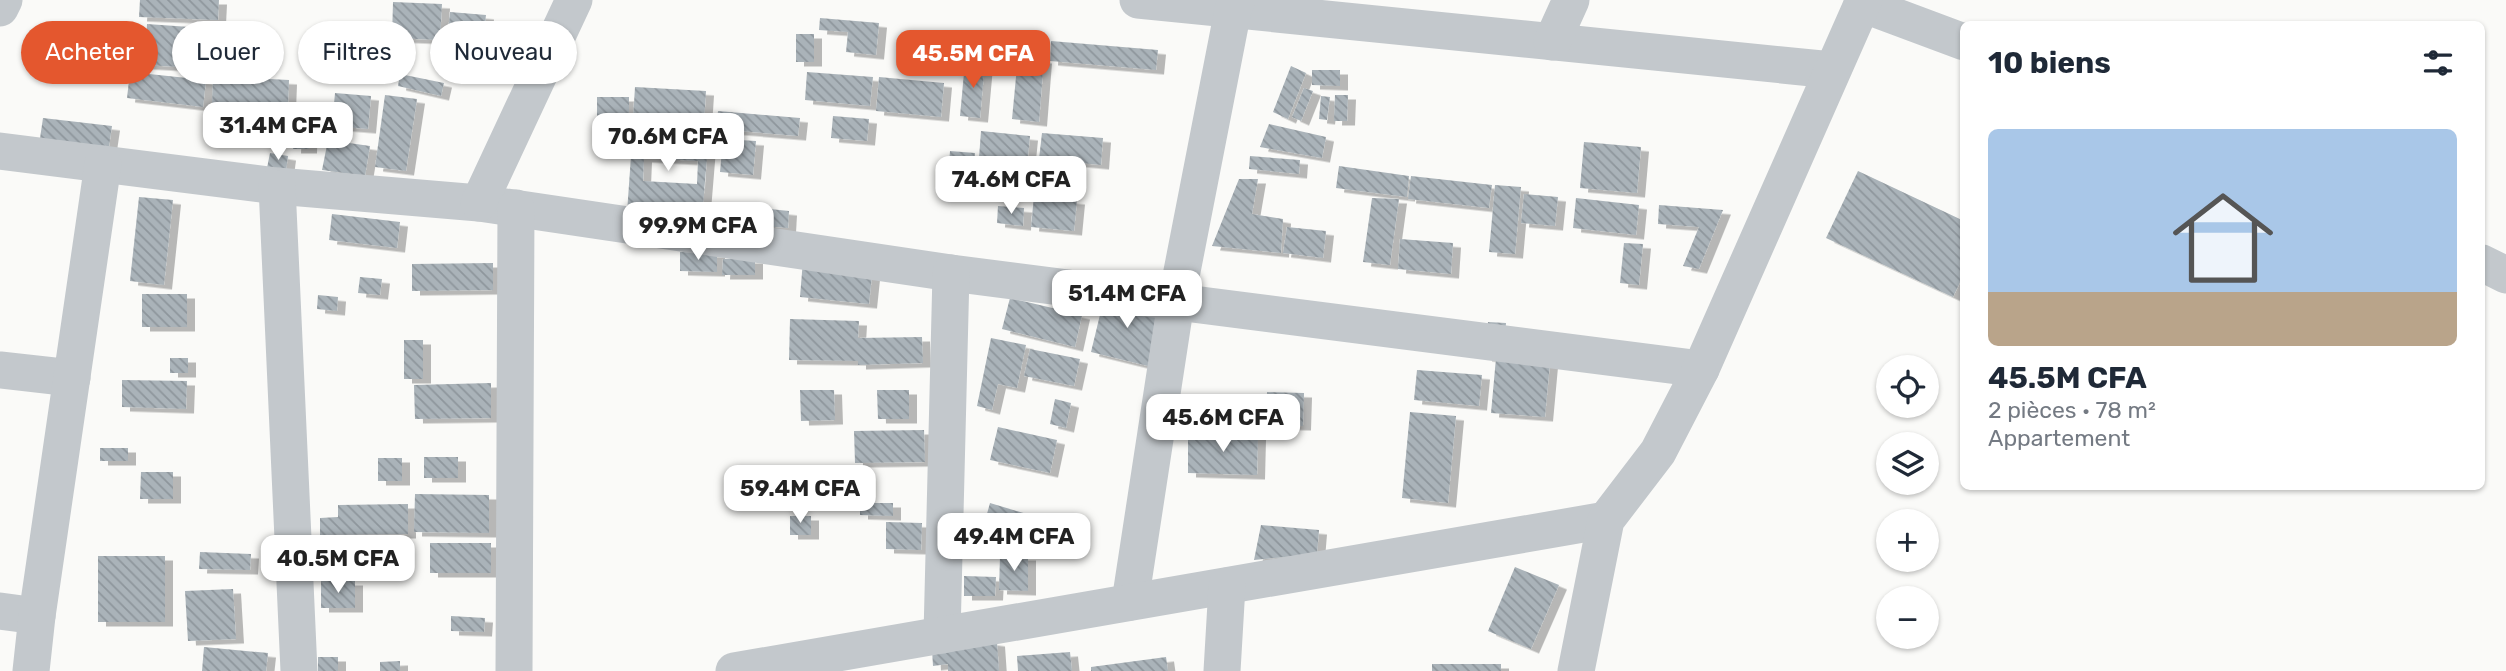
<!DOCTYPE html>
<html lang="fr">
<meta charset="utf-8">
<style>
body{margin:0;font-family:Rubik,sans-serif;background:#f2f2f3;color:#1f2937;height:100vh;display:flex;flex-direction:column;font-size:26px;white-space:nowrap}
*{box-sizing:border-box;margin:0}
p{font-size:23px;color:#747a83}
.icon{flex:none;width:38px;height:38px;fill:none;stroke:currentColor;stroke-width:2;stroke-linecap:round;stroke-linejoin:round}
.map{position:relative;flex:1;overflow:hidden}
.drawer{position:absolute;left:1960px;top:21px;width:525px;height:469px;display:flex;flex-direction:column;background:#fff;border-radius:10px;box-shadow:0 2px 5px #0004}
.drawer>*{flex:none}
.top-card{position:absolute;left:21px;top:21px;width:665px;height:63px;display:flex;gap:14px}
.buttons{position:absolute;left:1876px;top:355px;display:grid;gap:14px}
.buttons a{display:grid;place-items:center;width:63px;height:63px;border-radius:50%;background:#fff;box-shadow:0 2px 5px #0004;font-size:35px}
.price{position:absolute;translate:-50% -60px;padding:0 16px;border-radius:14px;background:#fff;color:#222;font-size:23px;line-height:46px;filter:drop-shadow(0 2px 4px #0008)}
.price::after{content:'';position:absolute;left:50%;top:42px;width:21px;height:16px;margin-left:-10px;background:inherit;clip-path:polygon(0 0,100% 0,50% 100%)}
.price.active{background:#e4572e;color:#fff}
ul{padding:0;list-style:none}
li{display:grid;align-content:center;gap:14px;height:371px;padding:0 28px}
li span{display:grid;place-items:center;height:217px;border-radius:10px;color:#555}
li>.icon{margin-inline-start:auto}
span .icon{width:126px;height:126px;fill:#fffc;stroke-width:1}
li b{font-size:30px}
h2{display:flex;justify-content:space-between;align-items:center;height:84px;padding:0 28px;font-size:30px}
.tag{padding:0 24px;border-radius:32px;background:#fff;box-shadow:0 2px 5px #0004;font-size:24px;line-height:63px}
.tag.active{background:#e4572e;color:#fff}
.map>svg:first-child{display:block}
.building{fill:url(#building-back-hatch);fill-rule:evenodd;filter:url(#shadow)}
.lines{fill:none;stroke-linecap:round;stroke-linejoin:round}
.street{stroke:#c3c8cc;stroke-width:37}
</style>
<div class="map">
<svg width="2506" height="671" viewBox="0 0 2506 671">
<defs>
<pattern id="building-back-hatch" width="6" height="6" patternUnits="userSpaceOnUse" patternTransform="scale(1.75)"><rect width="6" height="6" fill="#aab3b9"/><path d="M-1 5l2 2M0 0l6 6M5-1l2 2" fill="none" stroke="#8e969c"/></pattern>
<filter id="shadow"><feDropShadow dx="8" dy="4.5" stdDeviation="0" flood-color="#0004"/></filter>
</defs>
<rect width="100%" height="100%" fill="#fafaf8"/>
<g class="building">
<polygon points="140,0 219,0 218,20 139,17"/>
<polygon points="393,2 442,4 440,40 392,38"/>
<polygon points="450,12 486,15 480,67 445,63"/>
<polygon points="820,18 879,23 876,55 846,52 848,32 819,30"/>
<polygon points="147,24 218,29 215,69 145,65"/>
<rect x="796" y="34" width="18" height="28"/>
<polygon points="1051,41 1158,50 1156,70 1050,61"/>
<polygon points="1018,56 1044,59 1039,122 1012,119"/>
<polygon points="965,62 985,63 980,118 960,116"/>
<polygon points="1291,66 1306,73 1288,119 1273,112"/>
<polygon points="1312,70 1340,70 1340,86 1312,85"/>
<polygon points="130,72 206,80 203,107 127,98"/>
<polygon points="807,72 873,77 870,106 805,100"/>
<polygon points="400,74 444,83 441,96 398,86"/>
<polygon points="213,76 289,80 288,106 212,103"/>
<polygon points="879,77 944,83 941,117 876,111"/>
<polygon points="635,87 706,91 704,122 633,118"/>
<polygon points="1304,88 1313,91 1301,121 1292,117"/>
<polygon points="335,93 371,96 368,129 332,126"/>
<polygon points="385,95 417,99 406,171 375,167"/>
<polygon points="1335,95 1348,95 1347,121 1334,121"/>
<polygon points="1321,96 1330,97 1327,120 1319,119"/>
<polygon points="597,97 629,97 629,117 597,116"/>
<polygon points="295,106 310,107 309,149 293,149"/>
<polygon points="718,111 800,118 798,136 716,129"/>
<polygon points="833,116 869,119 867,141 831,138"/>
<polygon points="43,118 112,126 108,153 39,145"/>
<polygon points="1269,124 1326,137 1322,158 1260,147"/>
<path d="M 633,127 L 709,133 L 702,218 L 627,213 ZM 644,158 L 698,161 L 697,184 L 643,181 Z"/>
<polygon points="981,131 1030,136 1026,175 978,171"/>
<polygon points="1042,133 1103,138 1101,165 1039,159"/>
<polygon points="723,139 756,141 753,175 720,172"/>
<polygon points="328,140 370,146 365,176 322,170"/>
<polygon points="1584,142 1641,147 1637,193 1580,188"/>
<polygon points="950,151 975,153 971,195 947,192"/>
<polygon points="270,153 288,156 286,171 267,168"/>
<polygon points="1250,156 1300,160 1299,174 1249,169"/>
<polygon points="1339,166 1409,176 1407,197 1336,188"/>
<polygon points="1858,171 1964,221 1964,274 1953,297 1826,238"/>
<polygon points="1411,176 1492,185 1489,208 1408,199"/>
<polygon points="1239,179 1258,179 1252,214 1283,219 1281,253 1212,246"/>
<polygon points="1495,185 1521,187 1515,254 1489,252"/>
<polygon points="1524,194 1558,197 1555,226 1521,223"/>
<polygon points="1034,196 1077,200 1074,231 1031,227"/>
<polygon points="139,197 173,200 164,285 130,281"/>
<polygon points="1372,198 1399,199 1390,265 1363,262"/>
<polygon points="1576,198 1639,205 1636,235 1573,228"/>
<polygon points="1659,205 1723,210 1699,269 1683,266 1699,227 1658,224"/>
<polygon points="741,206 789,211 788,228 739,224"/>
<polygon points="998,206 1024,208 1023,226 997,223"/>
<polygon points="332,214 400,222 397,248 329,240"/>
<polygon points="1287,227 1326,231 1323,258 1283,253"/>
<polygon points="1400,239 1453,243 1451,274 1398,269"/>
<polygon points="1624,243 1643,244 1639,285 1620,283"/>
<polygon points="680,252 717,253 717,272 680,271"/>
<polygon points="723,259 755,259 755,275 722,275"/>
<polygon points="803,260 873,266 869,304 800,297"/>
<polygon points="493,263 493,290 412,291 412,264"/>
<polygon points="360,277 382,279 380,295 358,293"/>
<rect x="142" y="294" width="45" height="33"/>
<polygon points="1105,294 1162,308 1148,366 1091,352"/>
<polygon points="318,295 338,297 337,311 317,309"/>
<polygon points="1010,298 1082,315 1075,347 1002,329"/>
<polygon points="790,319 859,321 858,338 922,337 923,363 858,365 858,361 789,360"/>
<polygon points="1488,322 1506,323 1504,348 1551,352 1545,417 1491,413 1496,358 1484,357"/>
<polygon points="991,338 1026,345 1017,388 998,384 992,410 977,406"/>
<rect x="404" y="340" width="19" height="39"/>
<polygon points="1030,349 1080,359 1074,386 1024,376"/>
<rect x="170" y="358" width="18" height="15"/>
<polygon points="1417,370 1482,375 1479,406 1414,400"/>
<polygon points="122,380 187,381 186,409 122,407"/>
<polygon points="491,383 491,418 415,419 414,385"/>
<polygon points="800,390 834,390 835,420 801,421"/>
<polygon points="877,390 909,390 909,419 878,419"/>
<polygon points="1267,392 1304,393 1303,426 1266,425"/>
<polygon points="1055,399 1071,403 1066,428 1050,424"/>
<polygon points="1410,412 1456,416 1448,503 1402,498"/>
<polygon points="998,427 1057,440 1050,473 990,460"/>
<polygon points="924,430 925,462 855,463 854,431"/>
<polygon points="1188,433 1258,435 1257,475 1188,473"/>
<rect x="100" y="448" width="28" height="13"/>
<rect x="424" y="457" width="34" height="21"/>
<rect x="378" y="458" width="24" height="23"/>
<polygon points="141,472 173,472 173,499 140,499"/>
<polygon points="415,494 489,495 489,533 414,532"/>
<polygon points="860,503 893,503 893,516 860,515"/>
<polygon points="990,503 1040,518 1032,543 983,528"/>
<polygon points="408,504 408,534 320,535 320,518 338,517 338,505"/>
<rect x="790" y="516" width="21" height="19"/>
<polygon points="886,522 922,523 921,550 886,549"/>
<polygon points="1261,525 1319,530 1317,554 1254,560"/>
<polygon points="395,536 395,565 354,566 354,537"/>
<rect x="430" y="543" width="61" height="30"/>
<polygon points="200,552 251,554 250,570 199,569"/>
<rect x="98" y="556" width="67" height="66"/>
<polygon points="1000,556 1028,556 1028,591 999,590"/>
<polygon points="1515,567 1559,585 1531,649 1488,631"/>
<polygon points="964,576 996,577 995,596 964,596"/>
<rect x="321" y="581" width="34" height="27"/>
<polygon points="233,589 236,639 188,641 185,591"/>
<polygon points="451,616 485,618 484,632 451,631"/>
<polygon points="931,633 997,642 999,671 948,671 948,664 933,666"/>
<polygon points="204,647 268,653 266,671 202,671"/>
<polygon points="1070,652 1072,671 1018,671 1017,656"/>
<rect x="318" y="657" width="20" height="14"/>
<polygon points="1166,657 1168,671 1091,671 1091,667"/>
<polygon points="400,661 400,671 380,671 380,662"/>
<rect x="1432" y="664" width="69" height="7"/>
</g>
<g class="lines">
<g class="street">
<polyline points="1138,0 1832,70"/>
<polyline points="1862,4 1964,42"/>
<polyline points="0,8 4,0"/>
<polyline points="1552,42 1571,0"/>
<polyline points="0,151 277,186 479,203 951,273 1701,369"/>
<polyline points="277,186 299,671"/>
<polyline points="479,203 574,0"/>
<polyline points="2482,263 2506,275"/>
<polyline points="0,370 72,378"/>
<polyline points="1130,602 1176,302 1233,10 1237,0"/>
<polyline points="0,611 37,616"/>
<polyline points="942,635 951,273"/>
<polyline points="31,671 37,616 103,164"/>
<polyline points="514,671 516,208"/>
<polyline points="734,671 1606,520"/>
<polyline points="1222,671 1227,586"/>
<polyline points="1576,671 1606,520 1658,452 1701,369 1864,0"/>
</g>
</g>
</svg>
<div class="buttons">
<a><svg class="icon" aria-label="locate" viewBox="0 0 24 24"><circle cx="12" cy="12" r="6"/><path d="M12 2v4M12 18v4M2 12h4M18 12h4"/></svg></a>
<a><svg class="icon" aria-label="layers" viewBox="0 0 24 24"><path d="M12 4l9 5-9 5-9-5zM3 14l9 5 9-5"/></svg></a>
<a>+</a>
<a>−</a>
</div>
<b class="price active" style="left:973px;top:90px">45.5M CFA</b>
<b class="price" style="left:278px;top:162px">31.4M CFA</b>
<b class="price" style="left:668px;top:173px">70.6M CFA</b>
<b class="price" style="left:1011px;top:216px">74.6M CFA</b>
<b class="price" style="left:698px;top:262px">99.9M CFA</b>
<b class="price" style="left:1127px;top:330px">51.4M CFA</b>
<b class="price" style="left:1223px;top:454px">45.6M CFA</b>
<b class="price" style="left:800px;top:525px">59.4M CFA</b>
<b class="price" style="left:1014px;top:573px">49.4M CFA</b>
<b class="price" style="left:338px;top:595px">40.5M CFA</b>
<div class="top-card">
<a class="tag active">Acheter</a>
<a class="tag">Louer</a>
<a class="tag">Filtres</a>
<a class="tag">Nouveau</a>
</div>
<section class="drawer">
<h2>10 biens<svg class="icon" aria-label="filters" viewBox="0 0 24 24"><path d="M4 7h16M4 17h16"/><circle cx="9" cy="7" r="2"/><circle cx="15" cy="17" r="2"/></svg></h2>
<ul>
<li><span style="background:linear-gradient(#a9c7e8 75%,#b9a48a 0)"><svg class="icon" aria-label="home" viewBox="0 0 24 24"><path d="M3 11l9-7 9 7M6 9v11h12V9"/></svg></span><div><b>45.5M CFA</b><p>2 pièces · 78 m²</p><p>Appartement</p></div></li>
</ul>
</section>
</div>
